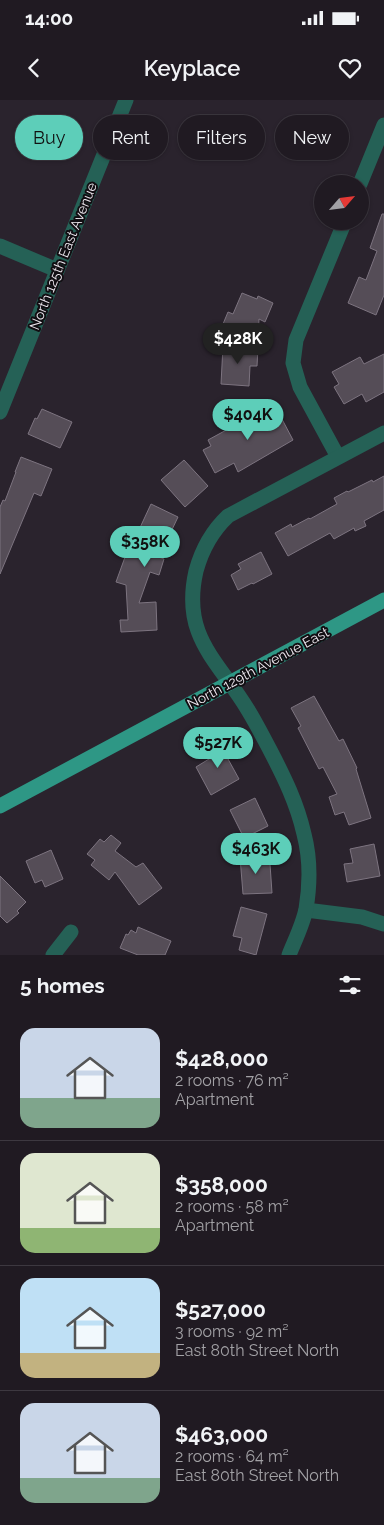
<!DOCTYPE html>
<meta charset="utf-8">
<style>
body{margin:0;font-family:Raleway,sans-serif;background:#2d272f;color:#f1f3f6;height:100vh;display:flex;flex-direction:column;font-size:19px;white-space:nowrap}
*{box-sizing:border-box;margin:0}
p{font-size:16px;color:#a2a1a5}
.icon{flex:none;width:28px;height:28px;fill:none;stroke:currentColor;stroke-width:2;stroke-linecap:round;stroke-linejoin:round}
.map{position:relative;height:855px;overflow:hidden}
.details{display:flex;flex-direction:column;background:#201a22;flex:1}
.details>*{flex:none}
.top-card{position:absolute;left:15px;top:15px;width:355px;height:45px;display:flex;gap:10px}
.needle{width:32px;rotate:62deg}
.controls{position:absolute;left:314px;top:75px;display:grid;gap:10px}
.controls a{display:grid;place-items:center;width:55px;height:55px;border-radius:50%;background:#201a22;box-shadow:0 1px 4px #0004,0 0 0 1px #3d3840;font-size:25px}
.price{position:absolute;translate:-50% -42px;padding:0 11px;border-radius:18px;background:#5dceb9;color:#111;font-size:16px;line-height:32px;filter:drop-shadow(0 1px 2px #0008)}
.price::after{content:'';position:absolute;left:50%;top:30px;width:15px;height:11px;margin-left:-8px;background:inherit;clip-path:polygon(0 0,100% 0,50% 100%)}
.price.selected{background:#222;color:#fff}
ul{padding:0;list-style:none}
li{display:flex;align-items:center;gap:15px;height:125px;padding:0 20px}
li+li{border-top:1px solid #3d3840}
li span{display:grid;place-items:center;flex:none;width:140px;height:100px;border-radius:15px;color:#555}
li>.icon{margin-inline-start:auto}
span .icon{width:60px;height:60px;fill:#fffc;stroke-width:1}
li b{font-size:21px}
h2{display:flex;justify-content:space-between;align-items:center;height:60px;padding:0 20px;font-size:21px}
.tag{padding:0 18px;border-radius:22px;background:#201a22;box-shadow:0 1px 4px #0004,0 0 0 1px #3d3840;font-size:18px;line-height:45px}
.tag.selected{background:#5dceb9;color:#111}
.status{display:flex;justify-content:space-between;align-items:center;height:35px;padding:0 25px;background:#201a22;direction:ltr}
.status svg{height:14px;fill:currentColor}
header{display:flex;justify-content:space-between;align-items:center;height:65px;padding:0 20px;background:#201a22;font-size:22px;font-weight:600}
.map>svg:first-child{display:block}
.building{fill:#554d57;stroke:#7d7480}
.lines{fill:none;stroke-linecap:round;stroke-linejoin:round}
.minor{stroke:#256156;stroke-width:15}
.major{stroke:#2e9785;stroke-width:15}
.labels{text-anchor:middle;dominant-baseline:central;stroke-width:4;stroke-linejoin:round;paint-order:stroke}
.street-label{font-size:14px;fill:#ede8ef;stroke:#110e12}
</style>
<div class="status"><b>14:00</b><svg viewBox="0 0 49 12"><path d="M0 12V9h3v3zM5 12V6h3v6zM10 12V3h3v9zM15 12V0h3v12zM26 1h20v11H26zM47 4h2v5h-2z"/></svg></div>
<header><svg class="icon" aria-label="back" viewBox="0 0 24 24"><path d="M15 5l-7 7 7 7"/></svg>Keyplace<svg class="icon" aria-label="heart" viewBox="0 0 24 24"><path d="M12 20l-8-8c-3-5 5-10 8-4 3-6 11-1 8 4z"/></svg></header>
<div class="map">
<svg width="384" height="855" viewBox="0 0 384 855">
<rect width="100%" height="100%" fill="#2a232d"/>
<g class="building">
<polygon points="382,114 384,114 384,195 376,215 348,203 359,177 366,180 377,151 370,148"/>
<polygon points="242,193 257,199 258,196 273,203 265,222 259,219 258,239 223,224 228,212 233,214"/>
<polygon points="223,246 258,248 257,266 250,266 249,286 221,284"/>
<polygon points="384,254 384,292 366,302 362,294 344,304 334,287 339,284 332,272 360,257 364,264"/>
<polygon points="274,304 293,340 238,372 234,363 215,373 203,350 211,346 208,340"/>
<polygon points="42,309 72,322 60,348 28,334 35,318 37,319"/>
<polygon points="21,357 52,369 41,396 34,393 0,474 0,407 3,400 5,401 16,372 15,372"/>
<polygon points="184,360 208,386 185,407 161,380"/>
<polygon points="384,376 384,410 364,421 366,426 355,431 354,428 334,439 330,433 288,456 275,433 291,424 292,427 309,418 310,419 337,404 334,398 347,391 348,392 372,380 373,382"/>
<polygon points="151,404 178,417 159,457 164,459 159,475 150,472 139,503 156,502 157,530 121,532 120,520 128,520 126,485 116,482 129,446 131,447"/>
<polygon points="261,452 272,474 253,484 252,483 238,490 231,475 241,469 238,464"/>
<polygon points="314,596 339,641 343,639 357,668 356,669 371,718 349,725 344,712 335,715 329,697 337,694 323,667 319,669 298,628 301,626 291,608"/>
<polygon points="226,642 233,656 228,659 239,679 211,695 196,667 209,659 206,653"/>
<polygon points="255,698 268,726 244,738 230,710"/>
<polygon points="111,735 121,743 115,751 136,767 143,763 162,788 139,805 115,772 109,780 91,765 95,760 87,754 100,739 104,742"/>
<polygon points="374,744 380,776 347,782 344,764 353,763 350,749"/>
<polygon points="51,750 63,779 45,787 42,780 35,783 26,761"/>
<polygon points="266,755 268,764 270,764 272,793 243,794 240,757"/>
<polygon points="0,776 26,802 17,811 19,813 7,823 0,816"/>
<polygon points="241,807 267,814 256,855 239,850 242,838 233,836"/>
<polygon points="138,827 171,841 165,855 138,855 120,848 126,834 128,835 131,830 136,833"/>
</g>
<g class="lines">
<g class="minor">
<polyline points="360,84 384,25"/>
<polyline points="0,146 57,170"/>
<polyline points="0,312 126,0"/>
<polyline points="338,357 300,287 293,263 296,240 345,121"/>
<polyline points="306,810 362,817 384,824"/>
<polyline points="53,855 71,832"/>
<path d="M 289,855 C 295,840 303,824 306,809 C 310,785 310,757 304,734 C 297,703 284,677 270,650 C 263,637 256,623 248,610 C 218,560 181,537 196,471 C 202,449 211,432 228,416 L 384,333"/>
</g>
<polyline class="major" points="0,706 384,500"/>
</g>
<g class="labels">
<g class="street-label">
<text transform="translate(63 156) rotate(-68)">North 125th East Avenue</text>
<text transform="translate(258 568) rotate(-28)">North 129th Avenue East</text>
</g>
</g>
</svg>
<div class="controls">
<a><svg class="needle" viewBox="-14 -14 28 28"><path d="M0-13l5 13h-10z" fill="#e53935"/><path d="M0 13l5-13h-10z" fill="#a2a1a5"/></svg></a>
</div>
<b class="price selected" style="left:238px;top:265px">$428K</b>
<b class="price" style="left:248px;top:341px">$404K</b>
<b class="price" style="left:145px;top:468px">$358K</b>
<b class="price" style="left:218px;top:669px">$527K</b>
<b class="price" style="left:256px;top:775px">$463K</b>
<div class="top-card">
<a class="tag selected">Buy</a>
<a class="tag">Rent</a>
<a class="tag">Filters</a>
<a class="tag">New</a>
</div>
</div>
<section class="details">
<h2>5 homes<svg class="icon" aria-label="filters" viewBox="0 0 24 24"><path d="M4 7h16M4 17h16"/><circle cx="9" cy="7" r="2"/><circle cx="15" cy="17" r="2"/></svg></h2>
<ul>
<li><span style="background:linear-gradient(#c9d6e8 70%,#7fa58c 0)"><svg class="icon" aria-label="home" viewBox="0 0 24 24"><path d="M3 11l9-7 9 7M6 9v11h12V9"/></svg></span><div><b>$428,000</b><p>2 rooms · 76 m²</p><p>Apartment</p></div></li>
<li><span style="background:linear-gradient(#dfe7d0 75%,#8fb573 0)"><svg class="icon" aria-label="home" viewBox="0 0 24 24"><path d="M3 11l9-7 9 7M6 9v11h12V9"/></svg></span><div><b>$358,000</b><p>2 rooms · 58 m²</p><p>Apartment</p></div></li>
<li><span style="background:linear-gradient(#bfe0f5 75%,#c2b280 0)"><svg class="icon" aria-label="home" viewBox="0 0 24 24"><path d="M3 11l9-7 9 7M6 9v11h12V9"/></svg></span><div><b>$527,000</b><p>3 rooms · 92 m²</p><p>East 80th Street North</p></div></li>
<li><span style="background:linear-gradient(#c9d6e8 75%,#7fa58c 0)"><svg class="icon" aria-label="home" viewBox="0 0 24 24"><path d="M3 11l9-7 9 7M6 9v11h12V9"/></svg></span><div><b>$463,000</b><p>2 rooms · 64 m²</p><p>East 80th Street North</p></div></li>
</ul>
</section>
